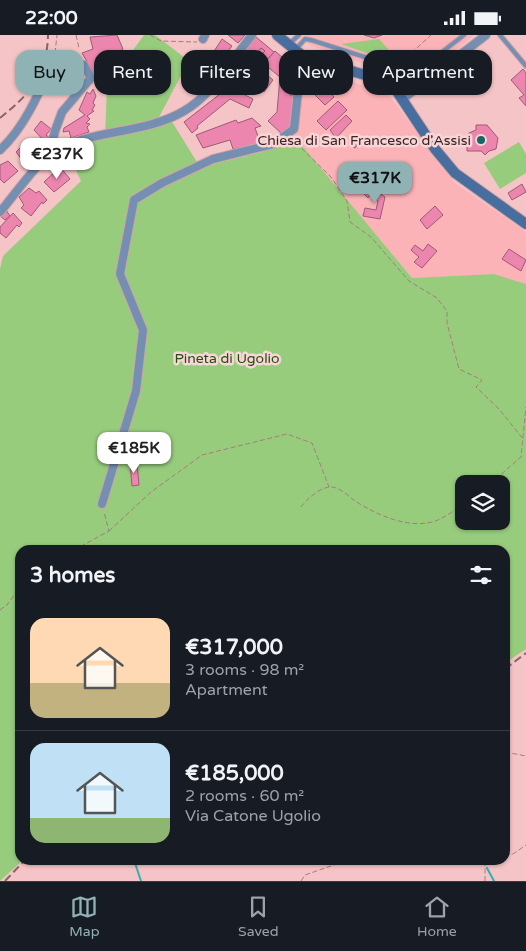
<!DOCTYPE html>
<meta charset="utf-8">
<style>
body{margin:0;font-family:"Varela Round",sans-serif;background:#242831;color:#f1f3f6;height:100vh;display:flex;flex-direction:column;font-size:19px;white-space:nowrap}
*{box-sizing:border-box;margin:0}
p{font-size:16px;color:#9ea1a6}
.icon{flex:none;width:28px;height:28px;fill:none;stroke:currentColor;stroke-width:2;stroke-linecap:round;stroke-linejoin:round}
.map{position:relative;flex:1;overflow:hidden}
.sheet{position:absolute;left:15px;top:510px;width:495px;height:320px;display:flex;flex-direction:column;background:#171b24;border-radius:15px;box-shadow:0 1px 4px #0004}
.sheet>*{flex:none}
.guide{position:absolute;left:15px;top:15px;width:496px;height:45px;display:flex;gap:10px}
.tools{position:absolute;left:455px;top:440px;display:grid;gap:10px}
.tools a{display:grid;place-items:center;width:55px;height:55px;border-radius:10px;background:#171b24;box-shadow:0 1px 4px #0004;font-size:25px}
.price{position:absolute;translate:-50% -42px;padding:0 11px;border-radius:10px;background:#fff;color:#222;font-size:16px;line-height:32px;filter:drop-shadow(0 1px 2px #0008)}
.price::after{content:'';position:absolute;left:50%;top:30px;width:15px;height:11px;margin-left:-8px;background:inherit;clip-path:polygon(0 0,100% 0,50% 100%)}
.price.active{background:#8fb3b5;color:#111}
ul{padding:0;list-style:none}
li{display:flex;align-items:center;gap:15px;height:125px;padding:0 15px}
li+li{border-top:1px solid #363941}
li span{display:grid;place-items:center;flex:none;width:140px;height:100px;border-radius:15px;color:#555}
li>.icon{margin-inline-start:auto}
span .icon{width:60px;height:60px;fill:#fffc;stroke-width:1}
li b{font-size:21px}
h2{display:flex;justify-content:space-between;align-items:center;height:60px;padding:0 15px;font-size:21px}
.pill{padding:0 18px;border-radius:15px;background:#171b24;box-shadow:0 1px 4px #0004;font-size:18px;line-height:45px}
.pill.active{background:#8fb3b5;color:#111}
.status{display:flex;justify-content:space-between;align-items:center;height:35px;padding:0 25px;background:#171b24;direction:ltr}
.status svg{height:14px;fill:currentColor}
.tab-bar{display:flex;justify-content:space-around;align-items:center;height:70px;border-top:1px solid #363941;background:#171b24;font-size:14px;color:#9ea1a6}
.tab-bar a{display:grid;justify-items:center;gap:2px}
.tab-bar .active{color:#8fb3b5}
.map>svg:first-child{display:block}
.built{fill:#fbb3b7}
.green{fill:#97cc7d;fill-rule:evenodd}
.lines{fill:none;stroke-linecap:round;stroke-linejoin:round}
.stream{stroke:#31b0b1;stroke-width:2}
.building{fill:#ec86ae;stroke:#9e5b75}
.lane-casing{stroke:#d1a3a5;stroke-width:6}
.street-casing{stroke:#d1a3a5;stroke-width:10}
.secondary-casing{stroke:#d1a3a5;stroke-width:12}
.path{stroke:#a67c7e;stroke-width:1;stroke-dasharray:5 2.5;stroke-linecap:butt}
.lane{stroke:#758fb2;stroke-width:4}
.street{stroke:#758fb2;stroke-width:8}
.secondary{stroke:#486ea0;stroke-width:10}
.rail{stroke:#8a6466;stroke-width:2;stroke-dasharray:8 4;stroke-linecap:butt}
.poi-dot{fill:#176566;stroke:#f7d6d7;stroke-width:2}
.labels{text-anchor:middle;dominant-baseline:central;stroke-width:5;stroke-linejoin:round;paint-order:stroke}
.poi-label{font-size:14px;fill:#402123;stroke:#f7d6d7;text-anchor:end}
.park-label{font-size:14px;fill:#274b0e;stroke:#f7d6d7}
</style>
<div class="status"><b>22:00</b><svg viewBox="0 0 49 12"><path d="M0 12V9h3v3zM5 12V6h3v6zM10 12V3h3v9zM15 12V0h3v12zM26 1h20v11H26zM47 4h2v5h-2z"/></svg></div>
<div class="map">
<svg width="526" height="846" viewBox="0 0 526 846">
<rect width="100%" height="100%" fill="#f5c4c6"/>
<g class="built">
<polygon points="302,0 474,0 418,46 311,11"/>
<polygon points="301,29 389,60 455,148 526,197 526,249 493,239 412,243 295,102"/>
</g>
<g class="green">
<path d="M 144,0 L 155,0 L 189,26 L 159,82 L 171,85 L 200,132 L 262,117 L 295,102 L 412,243 L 494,239 L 526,249 L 526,614 L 505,628 L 505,515 L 20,515 L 20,825 L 23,825 L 0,846 L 0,234 L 3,221 L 81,146 L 69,120 L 105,101 L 107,51 ZM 464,449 L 501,449 L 501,486 L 464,486 Z"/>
<polygon points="379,4 398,25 392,27 341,9"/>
<polygon points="519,107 526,119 526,138 500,154 484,128"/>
</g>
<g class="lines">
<g class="stream">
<polyline points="134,825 141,846"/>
<polyline points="478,825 482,829"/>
<polyline points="487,833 494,846"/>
</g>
</g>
<g class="building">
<polygon points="117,0 123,14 116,19 119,22 96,42 82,18 93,14 90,2"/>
<polygon points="228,0 245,0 238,8"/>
<polygon points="364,0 382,0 374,3"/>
<polygon points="256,2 274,17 268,24 262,19 265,16 261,13 250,33 239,24"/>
<polygon points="222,4 232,11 217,30 209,24"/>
<polygon points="261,13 265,16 262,19 268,24 275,16 291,30 290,60 294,60 292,92 282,99 268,86 277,77 280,42 269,33 265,38 273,45 264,57 251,46 261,33 254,27 257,24 254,22"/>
<polygon points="203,33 211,39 195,59 187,53"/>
<polygon points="523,34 526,38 526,71 519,63 524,60 511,45"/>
<polygon points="60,36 68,37 78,44 65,59 55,53 53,54 56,47 54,45"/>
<polygon points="325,51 334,62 325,70 315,60"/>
<polygon points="229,52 253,64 249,73 230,64 197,91 198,93 192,98 184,87"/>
<polygon points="93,54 96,61 93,68 95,70 92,75 94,76 87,81 90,84 86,88 90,89 87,92 89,97 71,103 69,96 63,97 64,93 85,80 79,75 87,57 90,59"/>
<polygon points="338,66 347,75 326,95 317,86"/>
<polygon points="346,80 352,86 336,103 330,95"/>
<polygon points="252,83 261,91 255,93 261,109 233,114 230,105 203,113 196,100 236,85 238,88"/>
<polygon points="41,86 51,94 46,100 50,103 46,108 34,95"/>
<polygon points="476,90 487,90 498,103 496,114 489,116 485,120 481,116 467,116 467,110 464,107 469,98 476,95"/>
<polygon points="356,100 362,104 355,113 349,109"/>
<polygon points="26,107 39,118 27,131 16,117"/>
<polygon points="8,126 18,136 4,148 0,144 0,130"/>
<polygon points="60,132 70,144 54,157 44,147"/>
<polygon points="522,149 526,157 512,165 508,158"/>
<polygon points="371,152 385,162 380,184 363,181 365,173 376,175 378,166 371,159 368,163 364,159"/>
<polygon points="29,153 36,158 39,156 47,165 43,169 42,167 31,181 21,173 24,170 19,162"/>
<polygon points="435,171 443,180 427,194 420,185"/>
<polygon points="6,175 10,181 5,185 0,181"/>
<polygon points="13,178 22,188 19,192 17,190 6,203 0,198 0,192"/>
<polygon points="428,209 437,216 422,233 414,227 419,222 411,215 415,210 423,216"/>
<polygon points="509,214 526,225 521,236 502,224"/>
<polygon points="130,428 137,428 139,450 132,451"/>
</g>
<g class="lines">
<g class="lane-casing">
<g id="lane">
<polyline points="500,0 526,31"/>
<polyline points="289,9 299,0"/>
<polyline points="296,14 305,4 311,5 415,38 464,0"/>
</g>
</g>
<g class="street-casing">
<g id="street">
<polyline points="203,4 205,0"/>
<polyline points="404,63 486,0"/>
<path d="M 0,115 C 25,92 40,56 53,26"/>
<polyline points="49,120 55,96 62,77 91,43 84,30"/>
<path d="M 0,177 C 13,162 36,129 50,119 C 86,94 144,100 184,76 C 212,60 232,25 252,0"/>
<polyline points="102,469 136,356 143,295 120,239 134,165 162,148 213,124 273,109 294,94 301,28 304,22"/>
</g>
</g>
<g class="secondary-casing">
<polyline id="secondary" points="277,0 304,22 382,45 396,55 435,114 455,138 526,189"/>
</g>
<g class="path">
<polyline points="76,0 79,13"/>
<polyline points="150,0 161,6 197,7"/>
<polyline points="55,18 57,0"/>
<polyline points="406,23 431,0"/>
<polyline points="291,103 331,142 347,166 350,187 371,202 409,246 437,263 447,276 447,288 459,334 482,345 476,352 499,374 524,405"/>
<polyline points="490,449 521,422 526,372"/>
<path d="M 301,472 C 307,464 321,451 332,452 C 341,453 348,461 355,466 C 377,480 411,496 438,485 C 447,481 456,474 464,469"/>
<polyline points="109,496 151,457 202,420 287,399 312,408 329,452"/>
<polyline points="74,515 109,496 104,477"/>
<polyline points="0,575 7,570 20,552"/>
<polyline points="505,717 526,721"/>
<polyline points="505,820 513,819 526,810"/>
<polyline points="301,846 305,840 348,825"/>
<polyline points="485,846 485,825"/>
</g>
<use href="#lane" class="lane"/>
<use href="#street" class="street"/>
<use href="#secondary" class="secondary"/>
<g class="rail">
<path d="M 0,83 C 30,59 47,40 48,0"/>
<polyline points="505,634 526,618"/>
<polyline points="5,846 25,825"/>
</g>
</g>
<circle class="poi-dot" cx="481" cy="105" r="5"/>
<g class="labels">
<g class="poi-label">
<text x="471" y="105">Chiesa di San Francesco d'Assisi</text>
</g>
<g class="park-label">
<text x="227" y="323">Pineta di Ugolio</text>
</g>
</g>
</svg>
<div class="tools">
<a><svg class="icon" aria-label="layers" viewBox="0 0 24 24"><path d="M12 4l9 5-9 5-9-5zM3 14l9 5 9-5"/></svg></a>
</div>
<b class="price" style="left:57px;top:145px">€237K</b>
<b class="price active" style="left:375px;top:169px">€317K</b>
<b class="price" style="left:134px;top:439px">€185K</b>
<div class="guide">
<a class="pill active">Buy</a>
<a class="pill">Rent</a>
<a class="pill">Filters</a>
<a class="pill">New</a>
<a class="pill">Apartment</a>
</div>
<section class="sheet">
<h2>3 homes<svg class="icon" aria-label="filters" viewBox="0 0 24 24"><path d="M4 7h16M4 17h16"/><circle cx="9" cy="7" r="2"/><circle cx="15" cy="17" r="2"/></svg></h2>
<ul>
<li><span style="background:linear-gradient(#ffd9b3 65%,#c2b280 0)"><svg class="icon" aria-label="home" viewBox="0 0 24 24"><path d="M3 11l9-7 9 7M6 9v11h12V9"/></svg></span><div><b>€317,000</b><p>3 rooms · 98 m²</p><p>Apartment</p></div></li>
<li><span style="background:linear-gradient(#bfe0f5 75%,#8fb573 0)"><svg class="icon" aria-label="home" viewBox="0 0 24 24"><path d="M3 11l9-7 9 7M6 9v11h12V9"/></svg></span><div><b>€185,000</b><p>2 rooms · 60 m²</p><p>Via Catone Ugolio</p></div></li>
</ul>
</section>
</div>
<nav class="tab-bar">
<a class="active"><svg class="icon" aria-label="map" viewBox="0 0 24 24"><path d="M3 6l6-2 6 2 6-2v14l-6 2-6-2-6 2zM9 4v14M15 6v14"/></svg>Map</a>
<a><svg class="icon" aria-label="saved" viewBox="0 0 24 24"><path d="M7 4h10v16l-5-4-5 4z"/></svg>Saved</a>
<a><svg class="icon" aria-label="home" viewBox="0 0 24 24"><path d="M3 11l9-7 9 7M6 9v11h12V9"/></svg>Home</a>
</nav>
